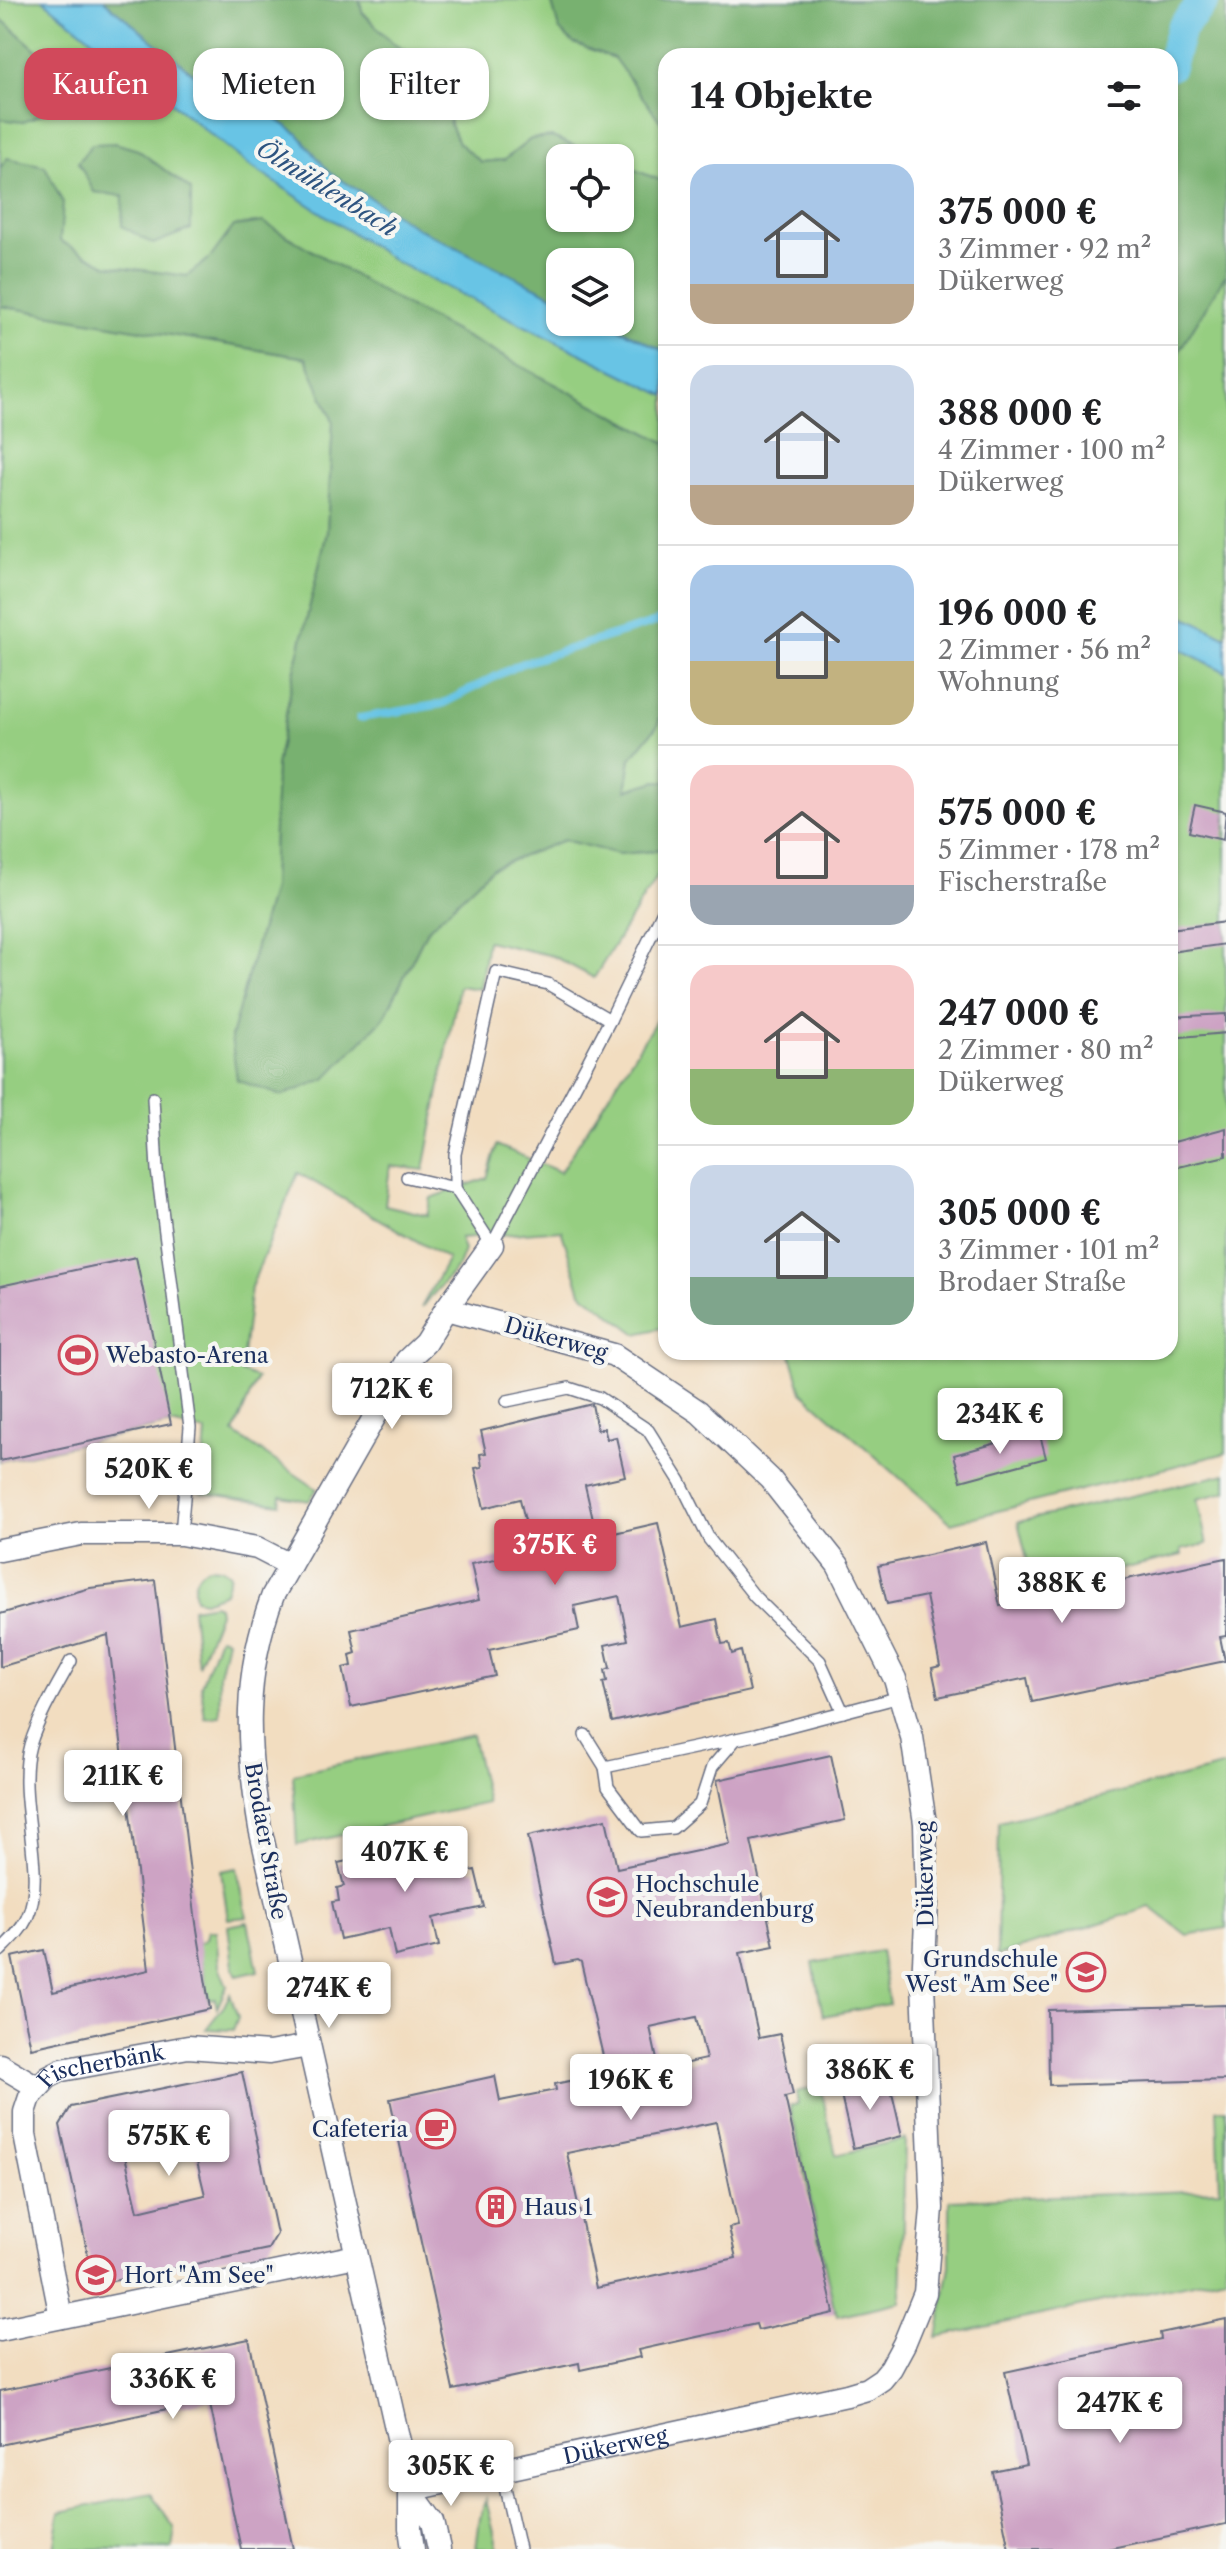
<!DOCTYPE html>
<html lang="de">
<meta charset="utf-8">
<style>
body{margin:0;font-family:"Libre Caslon Text",serif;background:#f6f6f6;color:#202124;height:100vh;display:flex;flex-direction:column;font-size:30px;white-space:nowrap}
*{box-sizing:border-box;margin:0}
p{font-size:26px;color:#757577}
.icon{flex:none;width:44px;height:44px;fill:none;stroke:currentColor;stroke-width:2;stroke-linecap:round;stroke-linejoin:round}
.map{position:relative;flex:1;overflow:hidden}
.drawer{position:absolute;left:658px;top:48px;width:520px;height:1312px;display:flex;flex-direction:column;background:#fff;border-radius:24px;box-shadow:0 2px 6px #0004}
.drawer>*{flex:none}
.banner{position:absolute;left:24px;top:48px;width:514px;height:72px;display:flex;gap:16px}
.buttons{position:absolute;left:546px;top:144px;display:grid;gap:16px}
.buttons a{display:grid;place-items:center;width:88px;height:88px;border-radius:16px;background:#fff;box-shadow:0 2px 6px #0004;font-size:40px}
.price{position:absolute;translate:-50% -68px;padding:0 18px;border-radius:8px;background:#fff;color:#222;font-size:26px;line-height:52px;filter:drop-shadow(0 2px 4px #0008)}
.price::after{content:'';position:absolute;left:50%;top:48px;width:24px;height:18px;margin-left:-12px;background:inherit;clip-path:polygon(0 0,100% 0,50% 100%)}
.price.on{background:#d1495b;color:#fff}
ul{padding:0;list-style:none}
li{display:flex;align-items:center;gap:24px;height:200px;padding:0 32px}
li+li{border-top:2px solid #e0e0e0}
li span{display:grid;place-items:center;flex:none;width:224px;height:160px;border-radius:24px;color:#555}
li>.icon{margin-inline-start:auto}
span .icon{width:96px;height:96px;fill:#fffc;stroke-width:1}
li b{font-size:34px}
h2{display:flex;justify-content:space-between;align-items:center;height:96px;padding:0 32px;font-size:34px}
.chip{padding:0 28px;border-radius:24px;background:#fff;box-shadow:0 2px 6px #0004;font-size:28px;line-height:72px}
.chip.on{background:#d1495b;color:#fff}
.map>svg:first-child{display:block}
.green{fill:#96ce81;stroke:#587e70;stroke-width:2}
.forest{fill:#78b16f;stroke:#4a7066;stroke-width:2}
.water{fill:#67c4e5;stroke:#417aa2;stroke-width:2}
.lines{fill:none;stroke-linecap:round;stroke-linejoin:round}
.stream{stroke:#67c4e5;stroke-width:8}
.canal{stroke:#67c4e5;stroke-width:30}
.building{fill:#cda3c4;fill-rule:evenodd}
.lane-casing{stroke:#666c80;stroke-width:14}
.street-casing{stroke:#666c80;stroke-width:25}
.lane{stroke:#fff;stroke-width:11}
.street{stroke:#fff;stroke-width:22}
.labels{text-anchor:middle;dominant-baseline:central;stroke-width:8;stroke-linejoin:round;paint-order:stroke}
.street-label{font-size:22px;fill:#1b2f5e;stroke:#f6f6f2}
.poi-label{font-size:22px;fill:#1b2f5e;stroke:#f6f6f2;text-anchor:start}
.water-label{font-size:24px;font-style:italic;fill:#2e5480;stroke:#f6f6f2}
</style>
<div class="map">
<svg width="1226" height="2549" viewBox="0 0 1226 2549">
<rect width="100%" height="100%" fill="#f6f6f2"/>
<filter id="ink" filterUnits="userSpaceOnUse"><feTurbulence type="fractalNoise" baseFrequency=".0125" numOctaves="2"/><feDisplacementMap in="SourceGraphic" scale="16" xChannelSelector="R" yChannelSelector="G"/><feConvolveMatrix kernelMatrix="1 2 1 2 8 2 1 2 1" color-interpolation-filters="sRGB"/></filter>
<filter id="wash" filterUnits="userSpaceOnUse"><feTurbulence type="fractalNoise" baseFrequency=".006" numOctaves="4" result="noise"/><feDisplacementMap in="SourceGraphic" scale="32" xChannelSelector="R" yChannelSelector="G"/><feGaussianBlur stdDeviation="1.8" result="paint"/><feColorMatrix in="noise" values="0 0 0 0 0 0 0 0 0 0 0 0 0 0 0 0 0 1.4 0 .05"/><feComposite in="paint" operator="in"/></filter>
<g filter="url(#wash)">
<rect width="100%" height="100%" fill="#f2ddc0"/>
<g class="green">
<polygon points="0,0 43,0 249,165 396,262 666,396 666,443 398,301 264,223 251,224 329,285 350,542 328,357 0,285 0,33 39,52 0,18"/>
<polygon points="360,0 551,0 559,29 573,43 614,58 666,129 666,183 620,164 620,158 604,158 552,137 531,139 504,160 481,162 458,143 450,125 446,93 429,64 392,43 362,11"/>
<polygon points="1226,274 1226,637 1170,609 1170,366"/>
<polygon points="0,306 306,358 333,421 327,532 292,682 276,767 272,888 231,1037 384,1018 427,930 492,868 564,840 619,854 654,851 666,846 666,861 594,978 553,956 487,941 480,989 459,986 424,1170 390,1166 385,1205 427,1215 431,1198 487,1178 497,1145 560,1172 666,1005 666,1327 637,1334 581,1292 561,1230 460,1238 464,1250 458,1266 421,1308 448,1259 298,1173 251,1287 241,1372 257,1378 234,1433 317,1489 309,1501 281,1496 280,1504 201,1493 206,1432 171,1424 0,1461"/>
<polygon points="1170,644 1226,672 1226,1453 951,1523 802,1392 790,1352 1170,1352"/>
<polygon points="666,703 666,782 657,781 626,791 631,758 657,726"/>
<polygon points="1226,1474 1226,1492 1197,1499 1207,1544 1181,1550 1182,1555 1034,1589 1018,1522"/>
<path d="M 208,1567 L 221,1568 L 230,1574 L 225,1593 L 204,1601 L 195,1599 C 192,1584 195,1575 208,1567 Z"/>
<polygon points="213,1604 218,1606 219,1613 198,1666 192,1608"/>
<polygon points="219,1637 227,1639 219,1675 220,1716 205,1718 201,1685"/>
<polygon points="472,1735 487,1803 297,1845 293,1774"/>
<polygon points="1226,1766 1226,1928 1187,1935 1150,1907 997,1956 999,1822"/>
<polygon points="237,1868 247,1917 228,1919 221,1871"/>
<polygon points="248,1922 258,1971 237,1976 233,1966 228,1926"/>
<polygon points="208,1931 216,1931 219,1966 227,1986 217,2008 215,1999 209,2000 198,1944 206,1939"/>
<polygon points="880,1951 889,2004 823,2016 813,1963"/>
<polygon points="230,1994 238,2017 233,2030 206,2029 224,2006"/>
<polygon points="820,2086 836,2155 905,2139 901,2302 836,2316 790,2106 798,2104 796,2092"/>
<polygon points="1217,2109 1226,2109 1226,2276 937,2337 950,2266 950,2200 1220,2190"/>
<polygon points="151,2493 175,2529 172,2549 54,2549 60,2512"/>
<polygon points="486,2500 498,2549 476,2549 480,2518"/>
</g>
<g class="forest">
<polygon points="103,0 360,0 362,12 392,43 429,64 446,93 450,125 458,143 481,162 504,160 531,139 552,137 604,158 560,158 560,218 620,218 620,164 665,182 666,352 606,322 620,322 620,262 560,262 560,299 419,229 329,172 298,134 253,104 212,89"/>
<polygon points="551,0 1226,0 1226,274 1170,366 1170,56 666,56 666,129 614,58 573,43 559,29"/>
<polygon points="0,18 39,52 57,82 51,110 23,122 0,119"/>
<polygon points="115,143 138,150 191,190 191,229 153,244 122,226 123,196 94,192 78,162 92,144"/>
<polygon points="7,158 45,166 63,203 60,241 106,265 187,276 210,258 234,226 263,222 398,301 666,443 666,703 657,726 631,758 626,790 657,781 666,782 666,846 654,851 618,854 564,840 492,868 427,930 384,1018 325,1079 282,1096 237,1080 231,1037 272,888 276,767 292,682 327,532 333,421 306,358 0,306 0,168"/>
</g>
<g class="water">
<polygon points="43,0 103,0 212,89 253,104 298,134 329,172 419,229 560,299 560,322 606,322 666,352 666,396 396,262 249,165"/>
<polygon points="1170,609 1226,637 1226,672 1170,644"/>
</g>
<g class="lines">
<polyline class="stream" points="360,718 442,704 520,664 666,619"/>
<polyline class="canal" points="1170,66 1181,28 1205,0"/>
</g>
<g id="blocks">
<g class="building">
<polygon points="1195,805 1226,812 1223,840 1189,832"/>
<polygon points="1226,922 1226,944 1170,952 1170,929"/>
<polygon points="1226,1014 1226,1033 1170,1038 1170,1017"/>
<polygon points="1226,1128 1226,1156 1170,1169 1170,1143"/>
<polygon points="136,1257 171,1424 0,1461 0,1286"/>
<polygon points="592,1404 597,1430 604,1428 607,1439 616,1437 625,1476 585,1485 597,1537 658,1523 682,1627 717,1619 722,1644 729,1643 732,1654 741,1651 750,1691 612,1722 603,1682 607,1681 605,1670 610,1668 605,1645 628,1640 619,1596 574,1606 579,1630 489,1650 495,1676 351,1707 343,1668 352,1666 350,1655 356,1653 351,1630 479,1600 471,1564 532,1551 520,1499 484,1508 475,1468 482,1467 480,1454 486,1453 481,1431"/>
<polygon points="1039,1431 1046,1458 961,1481 954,1455"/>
<polygon points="986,1542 1000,1606 1226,1558 1226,1636 1220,1637 1225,1661 1032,1702 1027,1678 938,1697 932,1668 940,1666 926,1596 887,1604 878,1566"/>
<polygon points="155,1580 196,1923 210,2009 31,2048 12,1957 44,1950 53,1992 149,1970 108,1635 0,1667 0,1614 90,1588"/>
<path d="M 831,1755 L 845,1820 L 751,1841 L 774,1946 L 740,1953 L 759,2038 L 780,2034 L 793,2095 L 785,2097 L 834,2313 L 758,2330 L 756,2324 L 638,2350 L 640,2357 L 580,2370 L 579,2363 L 453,2390 L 390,2099 L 495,2076 L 500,2101 L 556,2090 L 555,2084 L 607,2073 L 581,1962 L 578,1960 L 556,1964 L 528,1836 L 606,1819 L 617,1868 L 730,1844 L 717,1780 ZM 696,2017 L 706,2059 L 659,2069 L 650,2027 ZM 716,2122 L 738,2226 L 729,2228 L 736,2258 L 596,2288 L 567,2153 Z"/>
<polygon points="452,1838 457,1861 467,1858 470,1871 475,1870 484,1907 433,1918 439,1946 395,1956 389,1928 340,1939 332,1902 339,1901 337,1888 344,1886 338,1863"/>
<polygon points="1226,2005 1226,2080 1049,2085 1048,2010"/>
<path d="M 242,2072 L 277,2234 L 268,2249 L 108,2282 L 92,2273 L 60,2125 L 71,2107 ZM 192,2141 L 205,2195 L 138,2211 L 125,2156 Z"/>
<polygon points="888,2076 902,2136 853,2148 839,2087"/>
<polygon points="1226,2319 1226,2524 1107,2549 1009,2549 993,2472 1026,2465 1005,2372 1161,2339 1160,2333"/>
<polygon points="249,2339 293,2549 241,2549 209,2400 0,2445 0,2391"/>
</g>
</g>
</g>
<g filter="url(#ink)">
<use href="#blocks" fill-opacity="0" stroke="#666c80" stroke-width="2"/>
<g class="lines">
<g class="lane-casing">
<g id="lane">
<polygon points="496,972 548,984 610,1020 492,1245 455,1188 455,1154"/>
<polyline points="610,1020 666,905"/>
<polyline points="153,1098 157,1170 190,1427 181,1534"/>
<polyline points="407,1177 455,1188"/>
<polyline points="507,1401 569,1388 600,1398 648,1430 680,1481 709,1539 755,1597 820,1661 843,1712"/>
<polyline points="585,1735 605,1767"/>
<polyline points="736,1739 712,1767 700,1804 673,1828 641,1831 608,1787 605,1767 755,1735 900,1697"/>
<path d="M 0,1951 C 10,1941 21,1931 27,1918 C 48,1873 15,1799 30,1745 C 39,1716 56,1688 71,1661"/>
<polyline points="501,2470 519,2549"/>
</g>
</g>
<g class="street-casing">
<g id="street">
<polyline points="0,1550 81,1534 181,1534 257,1548 290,1565"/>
<polyline points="0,2065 37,2087"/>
<path id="s1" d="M 61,2317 L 25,2135 L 25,2112 L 30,2097 L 48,2077 L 62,2070 L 188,2047 L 269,2053 L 309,2046"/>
<polyline points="0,2330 356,2256"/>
<path id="s2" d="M 410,2490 L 847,2395 L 867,2389 L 882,2379 L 891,2368 L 904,2344 L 925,2293 L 932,2208 L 923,1983 L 927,1901 L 925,1823 L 912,1737 L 895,1679 L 838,1565 L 770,1479 L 699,1412 L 614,1355 L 446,1309"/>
<polyline points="410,2490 433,2522 439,2549"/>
<path d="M 413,2549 L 410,2528 L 410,2490 L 260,1828 C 246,1746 243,1674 273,1595 L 407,1360 L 425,1343 L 446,1309 L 492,1245"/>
</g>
</g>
<use href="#lane" class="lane"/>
<use href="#street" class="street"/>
</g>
</g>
<defs>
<g id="stadium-ring" transform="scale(2)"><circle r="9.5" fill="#f6f6f2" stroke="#d1495b" stroke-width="1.5"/><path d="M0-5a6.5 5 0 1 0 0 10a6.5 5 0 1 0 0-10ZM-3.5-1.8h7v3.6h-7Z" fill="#d1495b"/></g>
<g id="university-ring" transform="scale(2)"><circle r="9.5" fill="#f6f6f2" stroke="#d1495b" stroke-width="1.5"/><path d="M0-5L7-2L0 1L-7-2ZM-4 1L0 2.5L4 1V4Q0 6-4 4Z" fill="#d1495b"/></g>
<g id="school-ring" transform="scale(2)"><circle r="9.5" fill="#f6f6f2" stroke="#d1495b" stroke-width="1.5"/><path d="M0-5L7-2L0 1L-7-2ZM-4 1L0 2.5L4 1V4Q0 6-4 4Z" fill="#d1495b"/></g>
<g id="cafe-ring" transform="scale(2)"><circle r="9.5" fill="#f6f6f2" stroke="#d1495b" stroke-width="1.5"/><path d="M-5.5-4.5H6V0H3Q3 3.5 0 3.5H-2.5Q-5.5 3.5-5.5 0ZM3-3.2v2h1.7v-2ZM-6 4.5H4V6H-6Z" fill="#d1495b"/></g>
<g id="building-ring" transform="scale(2)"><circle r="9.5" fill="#f6f6f2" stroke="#d1495b" stroke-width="1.5"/><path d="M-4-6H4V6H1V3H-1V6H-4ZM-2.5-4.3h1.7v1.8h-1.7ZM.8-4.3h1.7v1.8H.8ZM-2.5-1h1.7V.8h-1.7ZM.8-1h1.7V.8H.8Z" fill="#d1495b"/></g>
</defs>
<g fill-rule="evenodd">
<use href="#stadium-ring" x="78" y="1355"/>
<use href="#university-ring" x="607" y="1897"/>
<use href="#school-ring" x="1086" y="1972"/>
<use href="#cafe-ring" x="436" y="2129"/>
<use href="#building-ring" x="496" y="2207"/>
<use href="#school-ring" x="96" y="2275"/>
</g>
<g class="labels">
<g class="street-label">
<text transform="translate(556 1339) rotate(16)">Dükerweg</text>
<text transform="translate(266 1841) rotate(80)">Brodaer Straße</text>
<text transform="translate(925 1874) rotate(-91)">Dükerweg</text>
<text stroke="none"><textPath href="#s1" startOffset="306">Fischerbänk</textPath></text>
<text stroke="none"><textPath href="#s2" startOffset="210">Dükerweg</textPath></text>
</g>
<g class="poi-label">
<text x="106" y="1355">Webasto-Arena</text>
<text x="635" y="1884">Hochschule<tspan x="635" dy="25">Neubrandenburg</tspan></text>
<text x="1058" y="1959" text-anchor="end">Grundschule<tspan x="1058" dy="25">West "Am See"</tspan></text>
<text x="408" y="2129" text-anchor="end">Cafeteria</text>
<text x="524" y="2207">Haus 1</text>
<text x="124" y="2275">Hort "Am See"</text>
</g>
<g class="water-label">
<text transform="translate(327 188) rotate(32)">Ölmühlenbach</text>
</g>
</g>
</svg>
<div class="buttons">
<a><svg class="icon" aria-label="locate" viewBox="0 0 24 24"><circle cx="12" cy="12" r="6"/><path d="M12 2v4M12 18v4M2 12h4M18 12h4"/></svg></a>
<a><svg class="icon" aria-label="layers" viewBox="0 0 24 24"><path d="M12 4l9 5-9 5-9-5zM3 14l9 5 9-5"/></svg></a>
</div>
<b class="price" style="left:392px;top:1431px">712K €</b>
<b class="price" style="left:1000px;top:1456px">234K €</b>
<b class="price" style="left:149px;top:1511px">520K €</b>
<b class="price on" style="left:555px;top:1587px">375K €</b>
<b class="price" style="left:1062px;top:1625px">388K €</b>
<b class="price" style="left:123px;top:1818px">211K €</b>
<b class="price" style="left:405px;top:1894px">407K €</b>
<b class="price" style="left:329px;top:2030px">274K €</b>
<b class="price" style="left:870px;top:2112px">386K €</b>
<b class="price" style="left:631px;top:2122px">196K €</b>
<b class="price" style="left:169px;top:2178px">575K €</b>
<b class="price" style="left:173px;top:2421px">336K €</b>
<b class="price" style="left:1120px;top:2445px">247K €</b>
<b class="price" style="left:451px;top:2508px">305K €</b>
<div class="banner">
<a class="chip on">Kaufen</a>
<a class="chip">Mieten</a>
<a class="chip">Filter</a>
</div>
<section class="drawer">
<h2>14 Objekte<svg class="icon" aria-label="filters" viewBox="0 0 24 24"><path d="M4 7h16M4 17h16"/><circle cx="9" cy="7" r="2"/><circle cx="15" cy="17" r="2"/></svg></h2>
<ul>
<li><span style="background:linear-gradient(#a9c7e8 75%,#b9a48a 0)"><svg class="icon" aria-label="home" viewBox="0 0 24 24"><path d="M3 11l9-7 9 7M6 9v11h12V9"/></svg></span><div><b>375 000 €</b><p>3 Zimmer · 92 m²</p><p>Dükerweg</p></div></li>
<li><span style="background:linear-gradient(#c9d6e8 75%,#b9a48a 0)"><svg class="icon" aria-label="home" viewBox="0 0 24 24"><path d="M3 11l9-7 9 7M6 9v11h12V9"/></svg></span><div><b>388 000 €</b><p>4 Zimmer · 100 m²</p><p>Dükerweg</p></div></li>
<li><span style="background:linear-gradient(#a9c7e8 60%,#c2b280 0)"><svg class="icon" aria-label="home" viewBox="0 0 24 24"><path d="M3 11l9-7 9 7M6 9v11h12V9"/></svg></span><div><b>196 000 €</b><p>2 Zimmer · 56 m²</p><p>Wohnung</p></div></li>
<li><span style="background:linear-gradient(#f6c9c9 75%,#9aa5b1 0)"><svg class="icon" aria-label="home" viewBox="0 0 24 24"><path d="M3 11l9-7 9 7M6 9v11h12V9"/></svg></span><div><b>575 000 €</b><p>5 Zimmer · 178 m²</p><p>Fischerstraße</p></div></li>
<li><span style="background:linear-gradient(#f6c9c9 65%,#8fb573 0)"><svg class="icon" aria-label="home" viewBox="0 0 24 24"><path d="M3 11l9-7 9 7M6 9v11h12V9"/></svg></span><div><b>247 000 €</b><p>2 Zimmer · 80 m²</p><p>Dükerweg</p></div></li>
<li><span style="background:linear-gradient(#c9d6e8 70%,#7fa58c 0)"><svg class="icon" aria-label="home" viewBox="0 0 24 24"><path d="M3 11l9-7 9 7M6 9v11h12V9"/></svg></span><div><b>305 000 €</b><p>3 Zimmer · 101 m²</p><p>Brodaer Straße</p></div></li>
</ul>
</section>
</div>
